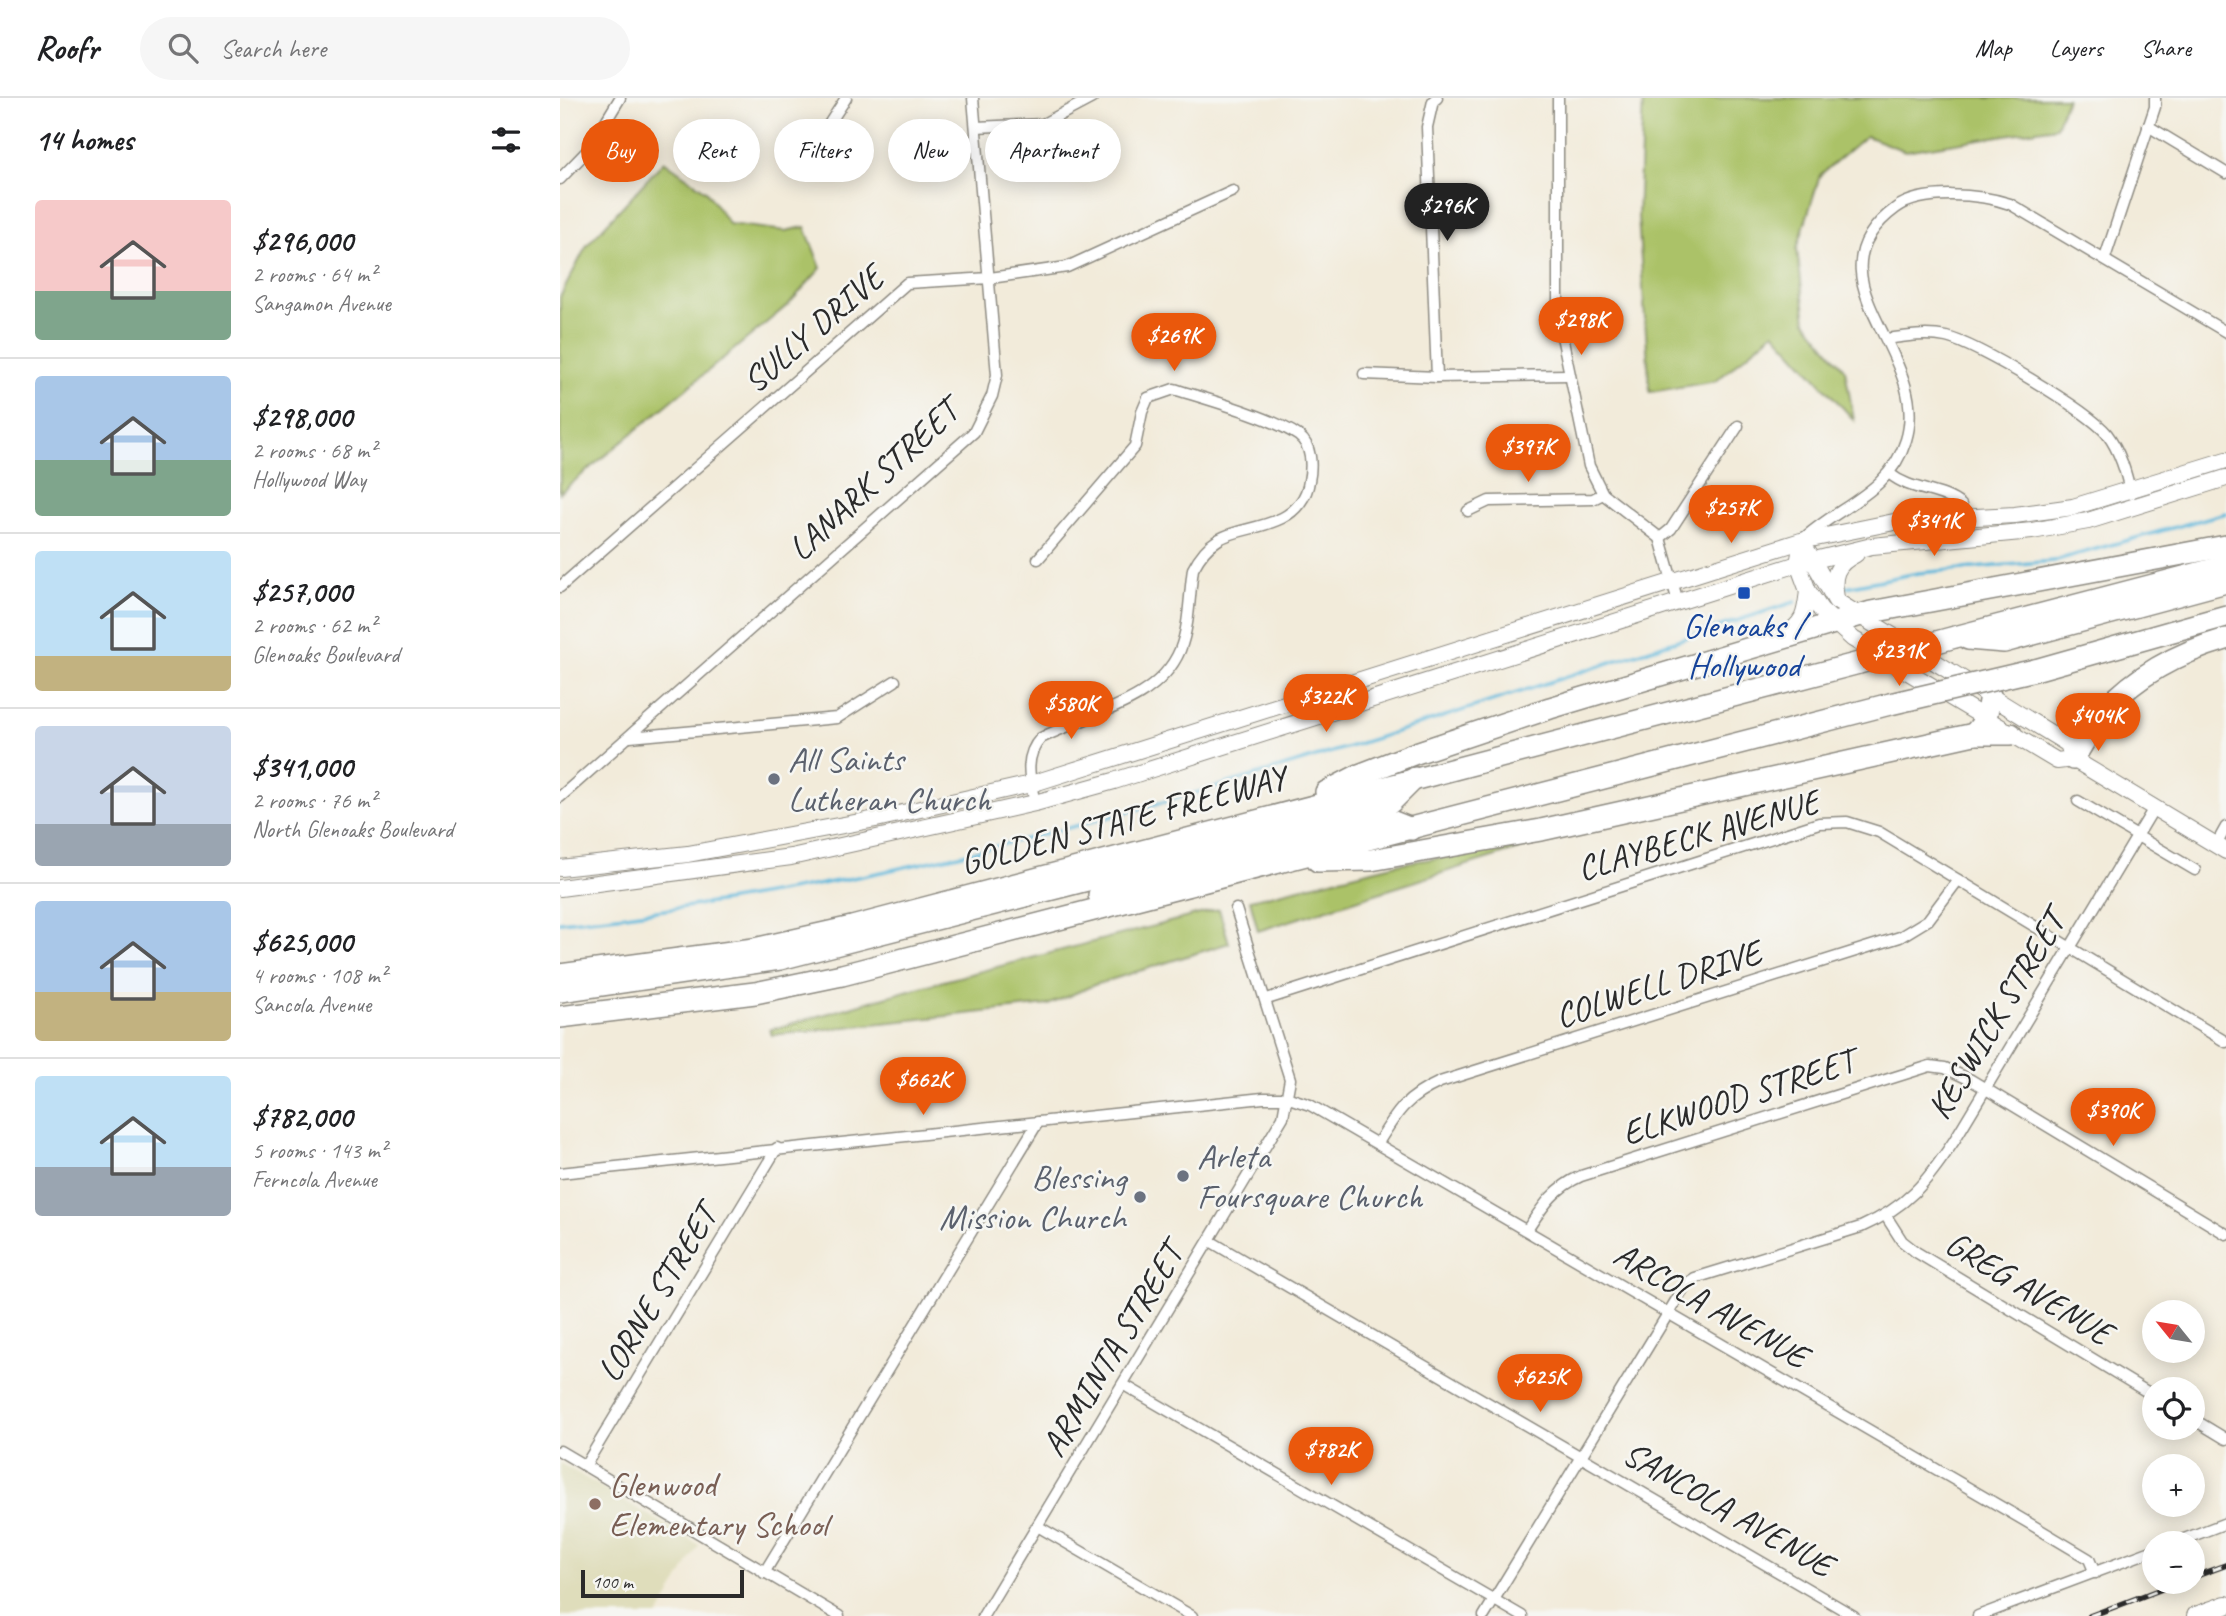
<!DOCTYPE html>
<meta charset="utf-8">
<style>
body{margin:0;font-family:Caveat,sans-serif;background:#f6f6f6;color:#202124;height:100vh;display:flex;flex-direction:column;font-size:26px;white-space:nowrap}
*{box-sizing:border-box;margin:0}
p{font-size:23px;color:#757577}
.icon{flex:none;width:38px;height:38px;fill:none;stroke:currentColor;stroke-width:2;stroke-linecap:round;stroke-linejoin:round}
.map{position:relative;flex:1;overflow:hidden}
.panel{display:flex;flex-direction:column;background:#fff;width:560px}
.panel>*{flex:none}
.banner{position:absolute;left:21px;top:21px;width:665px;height:63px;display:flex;gap:14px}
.needle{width:46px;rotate:300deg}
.controls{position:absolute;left:1582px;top:1202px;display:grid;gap:14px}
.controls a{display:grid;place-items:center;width:63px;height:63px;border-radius:50%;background:#fff;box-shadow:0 4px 18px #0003;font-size:35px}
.scale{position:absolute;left:21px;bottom:18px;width:163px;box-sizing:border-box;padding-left:7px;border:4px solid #2b2b2b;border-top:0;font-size:19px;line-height:24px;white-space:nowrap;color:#2b2b2b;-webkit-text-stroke:5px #f6f6f2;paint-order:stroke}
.price{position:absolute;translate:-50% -60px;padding:0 16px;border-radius:24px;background:#ea580c;color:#fff;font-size:23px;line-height:46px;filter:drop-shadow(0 2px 4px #0008)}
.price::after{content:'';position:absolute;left:50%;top:42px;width:21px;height:16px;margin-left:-10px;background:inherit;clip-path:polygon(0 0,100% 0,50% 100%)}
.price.selected{background:#222;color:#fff}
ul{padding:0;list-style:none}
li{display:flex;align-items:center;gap:21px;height:175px;padding:0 35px}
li+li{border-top:2px solid #e0e0e0}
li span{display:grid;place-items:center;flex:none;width:196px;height:140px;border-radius:7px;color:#555}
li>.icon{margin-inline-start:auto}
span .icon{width:84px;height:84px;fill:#fffc;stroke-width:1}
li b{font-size:30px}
h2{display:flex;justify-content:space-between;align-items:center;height:84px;padding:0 35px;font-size:30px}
.pill{padding:0 24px;border-radius:32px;background:#fff;box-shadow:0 4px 18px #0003;font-size:24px;line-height:63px}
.pill.selected{background:#ea580c;color:#fff}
header{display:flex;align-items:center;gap:42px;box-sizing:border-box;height:98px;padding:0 35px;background:#fff;border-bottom:2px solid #e0e0e0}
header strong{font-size:33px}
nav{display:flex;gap:38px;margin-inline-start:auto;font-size:24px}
.search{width:490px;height:63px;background:#f6f6f6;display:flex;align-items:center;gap:18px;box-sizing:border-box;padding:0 24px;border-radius:38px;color:#757577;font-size:26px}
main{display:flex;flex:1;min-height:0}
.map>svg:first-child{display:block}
.built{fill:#dfddbb}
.green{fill:#abc267;stroke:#6b7649;stroke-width:2}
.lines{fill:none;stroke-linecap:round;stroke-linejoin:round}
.stream{stroke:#5db8db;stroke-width:3.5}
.street-casing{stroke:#8e8b82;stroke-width:13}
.secondary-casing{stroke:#8e8b82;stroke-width:18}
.primary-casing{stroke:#8e8b82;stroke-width:20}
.highway-casing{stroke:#8e8b82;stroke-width:24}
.street{stroke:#fff;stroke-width:10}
.secondary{stroke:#fff;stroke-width:16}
.primary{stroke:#fff;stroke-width:18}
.highway{stroke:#fff;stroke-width:21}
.rail-casing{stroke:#2b2b2b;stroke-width:6}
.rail{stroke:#f6f6f2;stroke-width:3.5;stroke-dasharray:10;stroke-linecap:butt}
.highway-bridge-casing{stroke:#8e8b82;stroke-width:24;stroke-linecap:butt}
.highway-bridge{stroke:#fff;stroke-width:21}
.transit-dot{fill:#1a4fb4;stroke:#f6f6f2;stroke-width:2.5}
.worship-dot{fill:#6b7280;stroke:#f6f6f2;stroke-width:2.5}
.education-dot{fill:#8d6e63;stroke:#f6f6f2;stroke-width:2.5}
.labels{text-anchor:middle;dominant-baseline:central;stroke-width:5;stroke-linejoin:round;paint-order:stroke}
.street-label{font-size:35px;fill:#2b2b2b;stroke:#f6f6f2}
.transit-label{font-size:35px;fill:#164399;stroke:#f6f6f2}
.worship-label{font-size:35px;fill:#5b616d;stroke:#f6f6f2;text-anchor:start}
.education-label{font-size:35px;fill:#785e54;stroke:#f6f6f2;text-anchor:start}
</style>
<header>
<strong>Roofr</strong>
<div class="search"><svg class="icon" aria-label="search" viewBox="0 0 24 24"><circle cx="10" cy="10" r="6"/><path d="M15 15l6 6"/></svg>Search here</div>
<nav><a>Map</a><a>Layers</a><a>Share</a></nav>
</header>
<main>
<section class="panel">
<h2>14 homes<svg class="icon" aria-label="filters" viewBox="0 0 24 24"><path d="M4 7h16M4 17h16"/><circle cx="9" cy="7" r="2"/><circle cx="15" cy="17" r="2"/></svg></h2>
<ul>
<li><span style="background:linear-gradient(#f6c9c9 65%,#7fa58c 0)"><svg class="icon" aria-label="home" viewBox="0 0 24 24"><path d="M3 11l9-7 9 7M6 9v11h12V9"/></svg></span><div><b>$296,000</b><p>2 rooms · 64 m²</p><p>Sangamon Avenue</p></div></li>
<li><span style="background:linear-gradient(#a9c7e8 60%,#7fa58c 0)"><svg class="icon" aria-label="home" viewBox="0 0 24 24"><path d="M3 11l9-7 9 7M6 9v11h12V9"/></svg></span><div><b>$298,000</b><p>2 rooms · 68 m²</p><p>Hollywood Way</p></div></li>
<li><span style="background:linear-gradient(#bfe0f5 75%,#c2b280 0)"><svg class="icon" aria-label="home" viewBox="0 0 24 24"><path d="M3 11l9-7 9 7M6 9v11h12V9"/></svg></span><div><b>$257,000</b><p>2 rooms · 62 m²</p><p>Glenoaks Boulevard</p></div></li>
<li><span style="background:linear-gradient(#c9d6e8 70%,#9aa5b1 0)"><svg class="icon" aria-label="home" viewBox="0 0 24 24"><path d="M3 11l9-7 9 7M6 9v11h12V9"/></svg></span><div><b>$341,000</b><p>2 rooms · 76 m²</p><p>North Glenoaks Boulevard</p></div></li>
<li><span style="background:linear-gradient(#a9c7e8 65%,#c2b280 0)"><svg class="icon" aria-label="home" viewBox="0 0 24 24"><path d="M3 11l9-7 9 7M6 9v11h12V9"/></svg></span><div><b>$625,000</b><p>4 rooms · 108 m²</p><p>Sancola Avenue</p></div></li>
<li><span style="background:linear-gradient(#bfe0f5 65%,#9aa5b1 0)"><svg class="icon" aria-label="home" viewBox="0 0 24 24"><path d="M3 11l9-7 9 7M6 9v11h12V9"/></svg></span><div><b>$782,000</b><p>5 rooms · 143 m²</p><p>Ferncola Avenue</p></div></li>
</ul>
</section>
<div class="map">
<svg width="1666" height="1518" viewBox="0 0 1666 1518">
<rect width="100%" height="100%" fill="#f6f6f2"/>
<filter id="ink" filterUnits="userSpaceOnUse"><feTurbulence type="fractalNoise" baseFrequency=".0143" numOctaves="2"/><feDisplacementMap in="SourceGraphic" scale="14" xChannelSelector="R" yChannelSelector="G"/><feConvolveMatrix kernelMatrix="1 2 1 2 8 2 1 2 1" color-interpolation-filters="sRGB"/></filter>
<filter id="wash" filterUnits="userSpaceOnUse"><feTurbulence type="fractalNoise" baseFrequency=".00686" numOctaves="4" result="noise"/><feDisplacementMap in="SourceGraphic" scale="28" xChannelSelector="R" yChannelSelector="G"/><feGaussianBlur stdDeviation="1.57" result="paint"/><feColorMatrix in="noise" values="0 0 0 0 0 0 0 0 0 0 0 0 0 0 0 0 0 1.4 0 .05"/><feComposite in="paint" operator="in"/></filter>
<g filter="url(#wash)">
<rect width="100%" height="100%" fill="#f2ebda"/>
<polygon class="built" points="0,1365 139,1447 98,1518 0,1518"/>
<g class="green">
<polygon points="1083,0 1507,0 1496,29 1345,53 1306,38 1260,77 1237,151 1246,223 1285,272 1294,322 1214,234 1156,283 1090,294 1078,119"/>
<polygon points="104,63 146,93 169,126 225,133 245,129 261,170 229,206 0,395 0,199 27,147"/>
<polygon points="974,746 698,833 690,802 837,766"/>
<polygon points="659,811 669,845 534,887 488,907 212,937 210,932 353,891"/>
</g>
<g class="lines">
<g class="stream">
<polyline points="1281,490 1358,475 1493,463 1666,415"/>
<path d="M 0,824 C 426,784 831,634 1235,504"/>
</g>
</g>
</g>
<g filter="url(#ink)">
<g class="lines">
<g class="street-casing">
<g id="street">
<polyline points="877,0 873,3 867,29 877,279"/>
<polyline points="998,0 998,219 1029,368 1043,396 1100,440 1118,504"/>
<polyline points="1588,28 1666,75"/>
<polyline points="416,29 483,26 532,0"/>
<polyline points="266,56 262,37 286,0"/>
<polyline points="0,81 29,51 60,0"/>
<polyline points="1545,160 1595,9 1595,0"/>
<path d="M 1327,241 C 1347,238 1367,235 1386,239 C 1417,246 1527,312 1547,336 C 1560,353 1566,375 1571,396"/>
<polyline points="804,276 877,279 1009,277"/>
<path d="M 1330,376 C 1352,394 1380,390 1401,407 L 1406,438"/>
<polyline points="908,413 929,403 1033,401 1043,396"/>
<polyline points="1100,440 1111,431 1178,328"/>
<path d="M 1241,443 C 1279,407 1330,395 1346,342 C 1373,254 1240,180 1336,110 C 1362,91 1421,96 1450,106 L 1666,234"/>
<polyline points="0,489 347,185 430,180 507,169 673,93"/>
<polyline points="70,639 277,620 335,583"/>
<polyline points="0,699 414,334 432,298 437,277 413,0"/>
<polyline points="1518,703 1635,772"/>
<path d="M 475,705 C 470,682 463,659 481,640 C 528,616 598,605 620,552 C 630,527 629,497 633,471 C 656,426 685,438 722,420 C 736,413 747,399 749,383 C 752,368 752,348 739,338 C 712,319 646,301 614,291 L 588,300 L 582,314 L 575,348 L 478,461"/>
<polyline points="1656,747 1666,729"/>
<polyline points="707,901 1259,725 1287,724 1319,734 1666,944"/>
<path d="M 818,1045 C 837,1014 845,1000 880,984 L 1340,839 L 1368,822 L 1398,782"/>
<polyline points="0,1075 703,1000 729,1000 750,1007 1467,1424 1529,1461 1535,1475"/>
<polyline points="1326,1118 1342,1143 1356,1154 1594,1298"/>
<path d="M 967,1132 C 983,1108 994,1090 1021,1078 L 1370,968 L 1385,970 L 1411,982 L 1666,1136"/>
<polyline points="650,1143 1294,1518"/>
<polyline points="564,1287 962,1518"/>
<polyline points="1633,1321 1666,1341"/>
<polyline points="0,1353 279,1518"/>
<polyline points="25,1368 217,1050"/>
<polyline points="479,1429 632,1518"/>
<polyline points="1611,1446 1666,1425"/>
<polyline points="204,1475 478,1024"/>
<polyline points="423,1518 723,1019 730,981 676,811"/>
<path d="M 924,1518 L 1126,1186 L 1135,1180 L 1301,1129 C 1348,1108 1366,1085 1394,1043 L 1594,710"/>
<polyline points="1418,1518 1594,1452"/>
</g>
</g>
<g class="secondary-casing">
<g id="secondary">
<polyline points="1248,454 1276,503 1508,646 1513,661 1666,753"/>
<polyline points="1240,455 1238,466 1248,493 1261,512 1293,541 1497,663 1513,661"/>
<path d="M 1276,500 C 1272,479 1275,466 1296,456"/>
<path d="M 1225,537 C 1245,524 1245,516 1248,493"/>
<polyline points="0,770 128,756 316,721 471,686 1241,443 1339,423 1455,417 1513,409 1666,362"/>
<polyline points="0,790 231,759 475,705 554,683 1238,466 1312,448 1472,433 1528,423 1666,380"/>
</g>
</g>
<g class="primary-casing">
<polyline id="primary" points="1636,1518 1666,1507"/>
</g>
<g class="highway-casing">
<g id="highway">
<polyline points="1395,539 1666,468"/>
<polyline points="1408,541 1444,544 1666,484"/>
<polyline points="1475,572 1666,518"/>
<polyline points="1414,636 1426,621 1430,597"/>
<path d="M 1513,661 C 1524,645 1533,625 1546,611 C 1578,576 1621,554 1666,541"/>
<polyline points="766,694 799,677 856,655 990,610 1311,514 1666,448"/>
<polyline points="758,763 811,762 981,732 1414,636 1451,636"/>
<polyline points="539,797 826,721 851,731"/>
<polyline points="0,877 194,851 292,829 1299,565"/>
<polyline points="0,893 220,861 831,704 855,680"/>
<polyline points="0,919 195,895 282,877 1330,606"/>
</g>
</g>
<use href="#street" class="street"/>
<use href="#secondary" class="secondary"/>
<use href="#primary" class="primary"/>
<use href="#highway" class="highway"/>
<g class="rail-casing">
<g id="rail">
<polyline points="1633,1479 1666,1467"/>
<polyline points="1530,1518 1620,1484"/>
</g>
</g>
<use href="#rail" class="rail"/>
<g class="highway-bridge-casing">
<g id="highway-bridge">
<polyline points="1299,565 1395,539"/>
<polyline points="1330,606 1475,572"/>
</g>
</g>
<use href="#highway-bridge" class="highway-bridge"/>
</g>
</g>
<rect class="transit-dot" x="1177" y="488" width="14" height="14" rx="3.5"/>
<g class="worship-dot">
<circle cx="214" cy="681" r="7"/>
<circle cx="623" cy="1078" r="7"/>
<circle cx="580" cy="1099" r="7"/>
</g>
<circle class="education-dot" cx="35" cy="1406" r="7"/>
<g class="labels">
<g class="street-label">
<text transform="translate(253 231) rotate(-41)">SULLY DRIVE</text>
<text transform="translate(313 382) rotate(-43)">LANARK STREET</text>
<text transform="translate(563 722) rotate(-15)">GOLDEN STATE FREEWAY</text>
<text transform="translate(1138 737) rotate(-16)">CLAYBECK AVENUE</text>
<text transform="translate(1098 886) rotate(-18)">COLWELL DRIVE</text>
<text transform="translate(1436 917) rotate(-59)">KESWICK STREET</text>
<text transform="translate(1178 999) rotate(-18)">ELKWOOD STREET</text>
<text transform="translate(1469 1190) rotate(31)">GREG AVENUE</text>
<text transform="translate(97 1195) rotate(-59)">LORNE STREET</text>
<text transform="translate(1151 1207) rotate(30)">ARCOLA AVENUE</text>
<text transform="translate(552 1252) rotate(-59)">ARMINTA STREET</text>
<text transform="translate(1168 1411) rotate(30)">SANCOLA AVENUE</text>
</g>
<g class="transit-label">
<text x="1184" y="527">Glenoaks /<tspan x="1184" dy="40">Hollywood</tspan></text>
</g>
<g class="worship-label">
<text x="228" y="661">All Saints<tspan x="228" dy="40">Lutheran Church</tspan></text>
<text x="637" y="1058">Arleta<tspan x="637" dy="40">Foursquare Church</tspan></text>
<text x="566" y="1079" text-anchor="end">Blessing<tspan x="566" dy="40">Mission Church</tspan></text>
</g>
<g class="education-label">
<text x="49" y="1386">Glenwood<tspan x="49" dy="40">Elementary School</tspan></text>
</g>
</g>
</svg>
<div class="controls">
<a><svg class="needle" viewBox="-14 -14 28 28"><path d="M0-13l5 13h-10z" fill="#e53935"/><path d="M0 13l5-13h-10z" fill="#757577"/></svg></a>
<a><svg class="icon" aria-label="locate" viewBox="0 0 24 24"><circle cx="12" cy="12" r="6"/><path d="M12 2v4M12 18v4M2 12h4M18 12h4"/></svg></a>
<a>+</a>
<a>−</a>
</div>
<div class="scale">100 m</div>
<b class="price selected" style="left:887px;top:145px">$296K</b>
<b class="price" style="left:1021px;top:259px">$298K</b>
<b class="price" style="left:614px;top:275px">$269K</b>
<b class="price" style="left:968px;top:386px">$397K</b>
<b class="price" style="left:1171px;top:447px">$257K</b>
<b class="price" style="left:1374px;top:460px">$341K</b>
<b class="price" style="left:1339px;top:590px">$231K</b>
<b class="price" style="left:766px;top:636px">$322K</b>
<b class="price" style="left:511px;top:643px">$580K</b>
<b class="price" style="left:1538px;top:655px">$404K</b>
<b class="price" style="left:363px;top:1019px">$662K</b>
<b class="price" style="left:1553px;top:1050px">$390K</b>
<b class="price" style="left:980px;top:1316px">$625K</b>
<b class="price" style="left:771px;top:1389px">$782K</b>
<div class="banner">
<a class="pill selected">Buy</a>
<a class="pill">Rent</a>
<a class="pill">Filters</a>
<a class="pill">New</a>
<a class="pill">Apartment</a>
</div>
</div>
</main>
